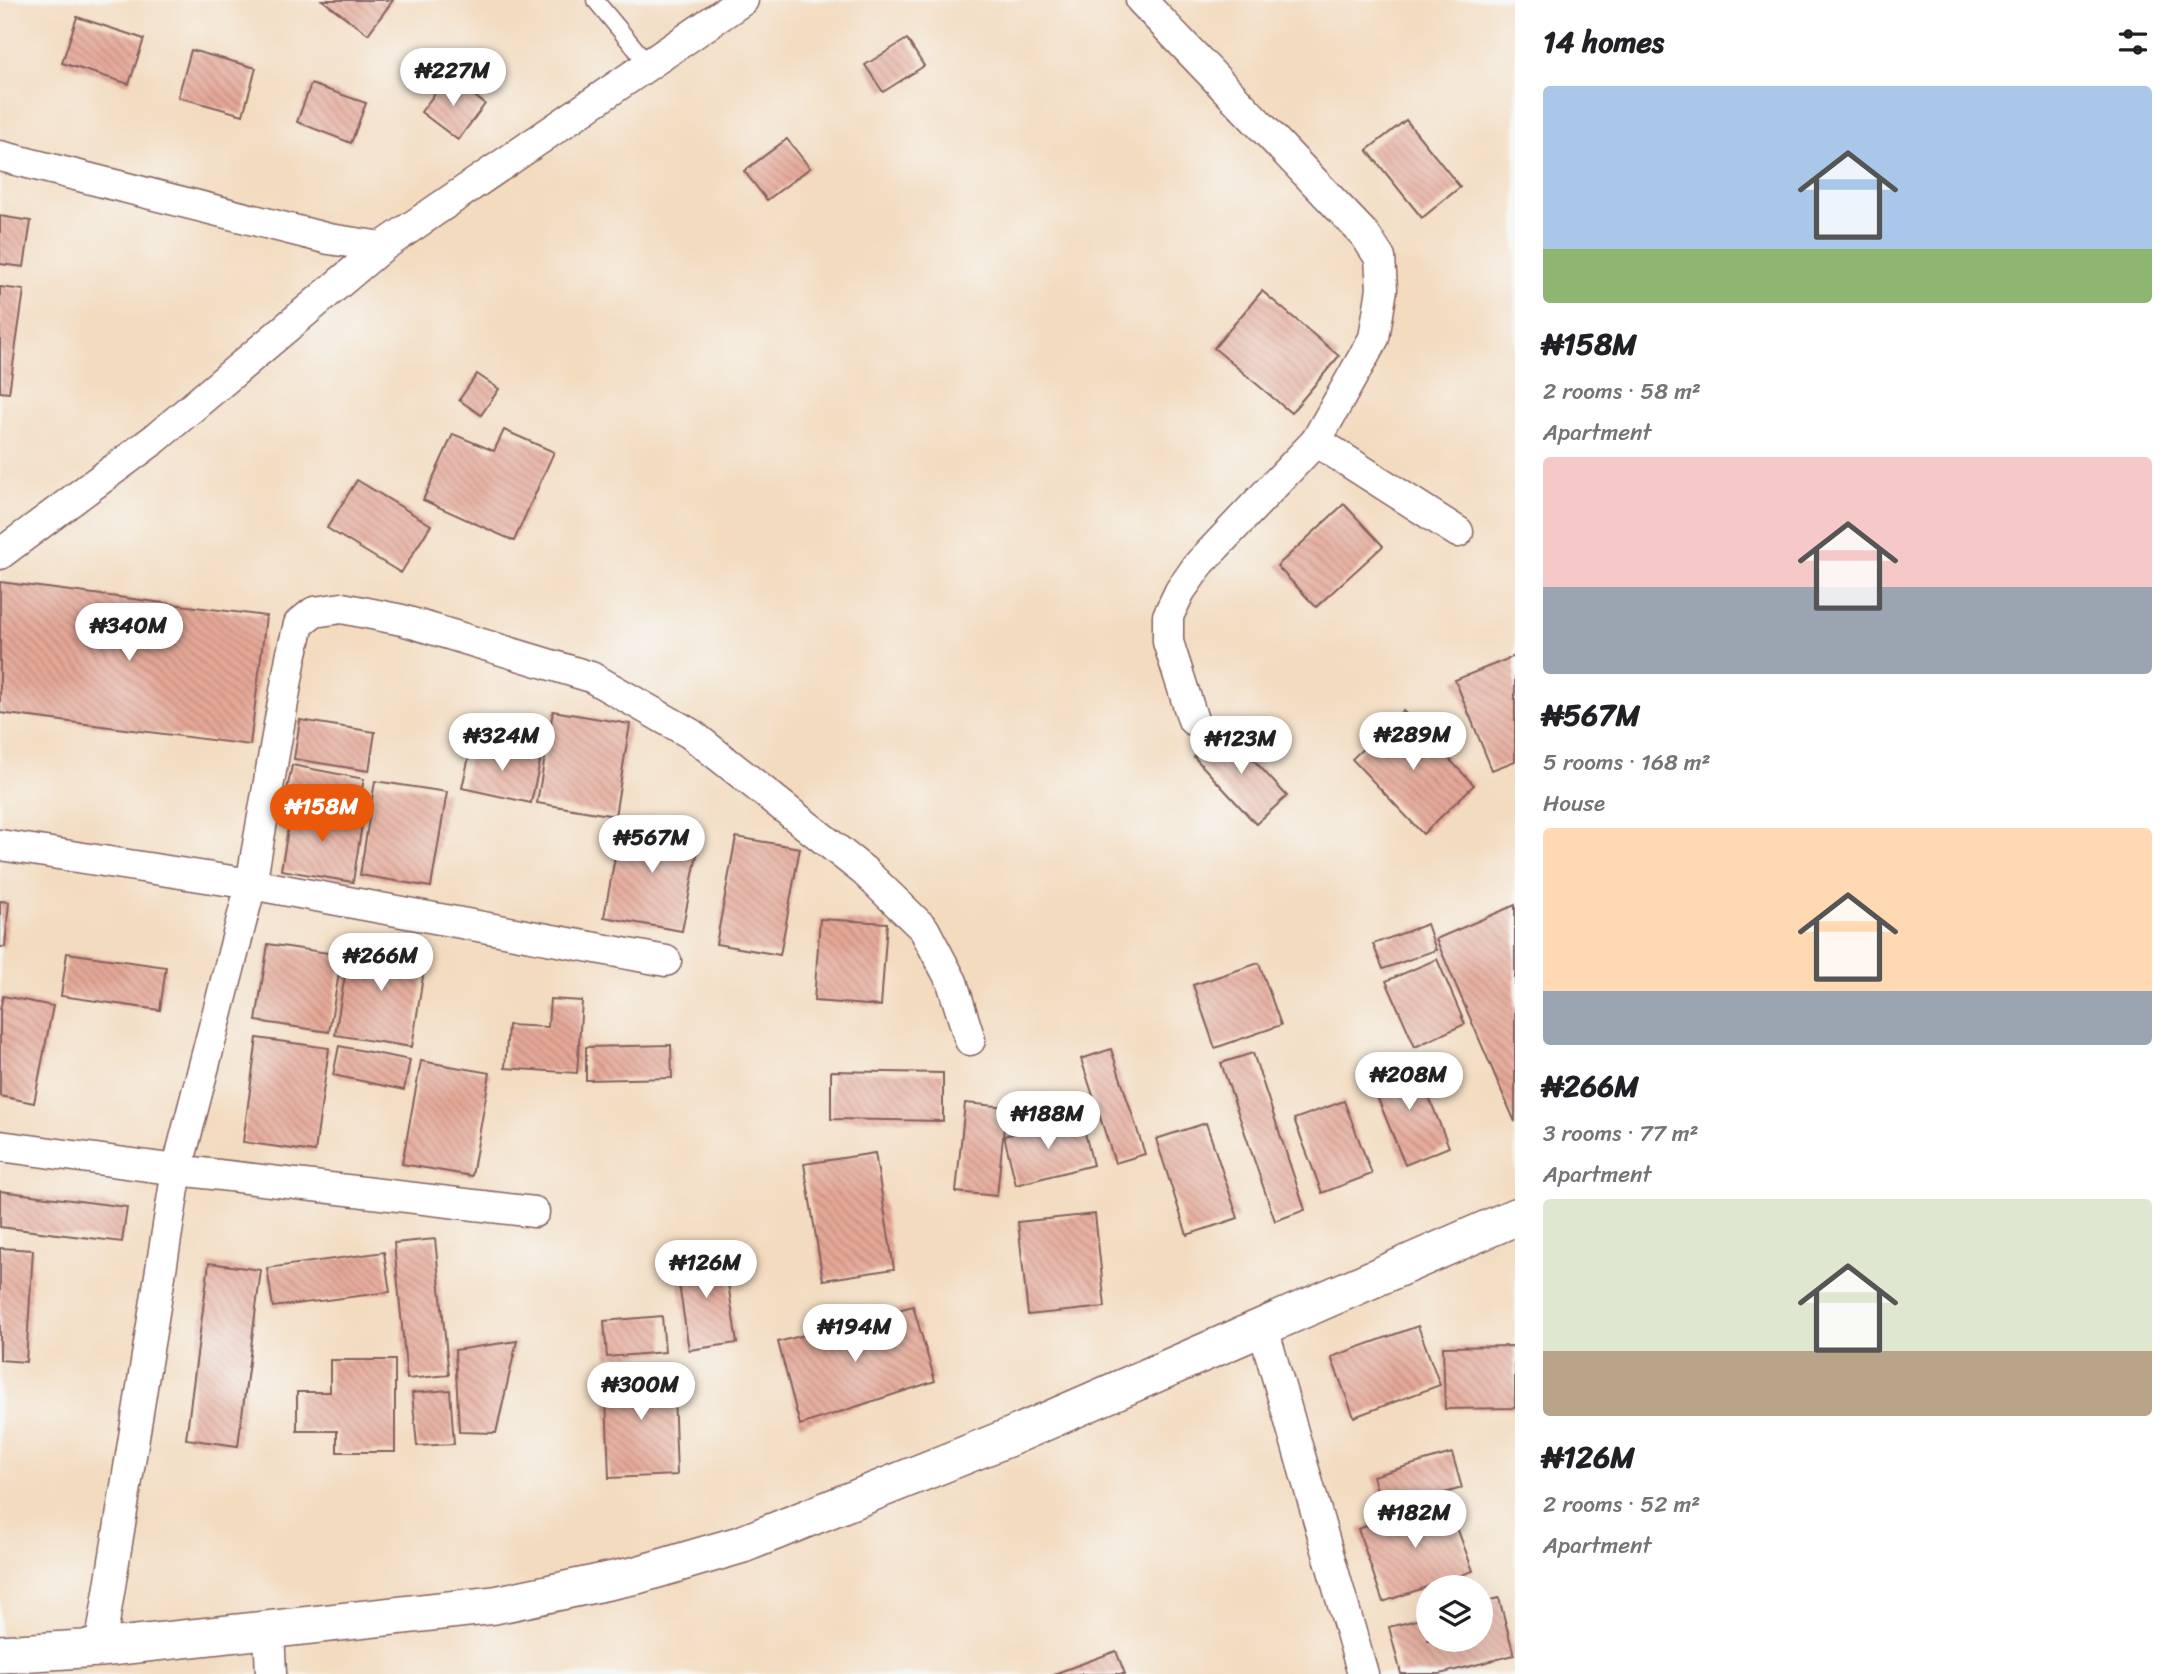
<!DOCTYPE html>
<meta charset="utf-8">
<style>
body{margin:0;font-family:Sriracha,sans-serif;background:#f2f2f2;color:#202124;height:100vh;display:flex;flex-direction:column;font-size:26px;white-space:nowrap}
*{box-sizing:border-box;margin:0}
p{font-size:23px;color:#757577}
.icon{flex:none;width:38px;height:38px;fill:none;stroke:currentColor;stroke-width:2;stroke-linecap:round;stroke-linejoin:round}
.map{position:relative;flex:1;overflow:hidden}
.sheet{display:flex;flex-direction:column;background:#fff;width:665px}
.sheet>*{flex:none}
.controls{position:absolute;left:1416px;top:1575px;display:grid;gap:14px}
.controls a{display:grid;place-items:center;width:77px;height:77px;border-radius:50%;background:#fff;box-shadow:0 7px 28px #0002;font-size:35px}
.price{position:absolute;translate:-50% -60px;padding:0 16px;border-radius:24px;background:#fff;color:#222;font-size:23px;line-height:46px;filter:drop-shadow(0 2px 4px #0008)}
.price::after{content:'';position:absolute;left:50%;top:42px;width:21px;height:16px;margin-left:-10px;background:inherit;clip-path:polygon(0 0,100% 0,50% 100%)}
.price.current{background:#ea580c;color:#fff}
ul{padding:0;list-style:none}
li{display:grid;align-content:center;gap:14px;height:371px;padding:0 28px}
li span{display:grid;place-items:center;height:217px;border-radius:7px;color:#555}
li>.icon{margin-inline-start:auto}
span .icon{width:126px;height:126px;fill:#fffc;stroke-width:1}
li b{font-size:30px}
h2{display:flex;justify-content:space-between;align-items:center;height:84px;padding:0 28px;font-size:30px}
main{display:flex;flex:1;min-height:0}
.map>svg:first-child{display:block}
.building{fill:url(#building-back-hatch)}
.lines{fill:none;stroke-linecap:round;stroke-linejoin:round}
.service-casing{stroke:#85615f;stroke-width:19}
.minor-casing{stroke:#85615f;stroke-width:33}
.tertiary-casing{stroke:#85615f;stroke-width:40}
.service{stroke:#fff;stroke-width:16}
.minor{stroke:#fff;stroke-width:30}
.tertiary{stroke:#fff;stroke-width:37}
</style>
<main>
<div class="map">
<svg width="1515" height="1674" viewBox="0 0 1515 1674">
<defs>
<pattern id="building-back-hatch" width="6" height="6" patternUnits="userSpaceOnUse" patternTransform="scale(1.75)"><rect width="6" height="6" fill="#e5a897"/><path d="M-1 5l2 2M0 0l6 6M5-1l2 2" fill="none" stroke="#bc887b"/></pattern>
</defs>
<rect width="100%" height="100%" fill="#f6f6f2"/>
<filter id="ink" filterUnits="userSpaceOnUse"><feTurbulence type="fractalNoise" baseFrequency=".0143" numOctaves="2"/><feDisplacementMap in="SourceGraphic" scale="14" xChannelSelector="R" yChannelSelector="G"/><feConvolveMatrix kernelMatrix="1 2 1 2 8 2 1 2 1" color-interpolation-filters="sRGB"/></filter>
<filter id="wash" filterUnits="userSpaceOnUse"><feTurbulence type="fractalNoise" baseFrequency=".00686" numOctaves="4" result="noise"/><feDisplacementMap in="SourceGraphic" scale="28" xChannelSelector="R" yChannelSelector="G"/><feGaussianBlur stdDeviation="1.57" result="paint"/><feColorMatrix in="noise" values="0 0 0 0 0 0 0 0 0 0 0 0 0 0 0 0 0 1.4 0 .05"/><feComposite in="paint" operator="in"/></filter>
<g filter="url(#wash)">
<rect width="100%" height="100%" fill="#f3dbbf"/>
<g id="blocks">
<g class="building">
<polygon points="322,0 393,0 368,34"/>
<polygon points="77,17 144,39 129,84 62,63"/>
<polygon points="907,39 924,66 883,92 865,65"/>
<polygon points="191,50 256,68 243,115 178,97"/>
<polygon points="448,76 485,104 458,140 421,112"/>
<polygon points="311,84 366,103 351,143 297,122"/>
<polygon points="1406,120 1460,187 1422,218 1367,150"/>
<polygon points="787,139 810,168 767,200 744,171"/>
<polygon points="0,216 31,221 24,267 0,264"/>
<polygon points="0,287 24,290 9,393 0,392"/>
<polygon points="1262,291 1339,356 1291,413 1214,348"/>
<polygon points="477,374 499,389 481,415 459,400"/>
<polygon points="504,430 554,452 514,541 423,500 453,434 494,451"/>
<polygon points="357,480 431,525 401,573 327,528"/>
<polygon points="1344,504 1383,546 1316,607 1277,566"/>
<polygon points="0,582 266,616 250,745 0,713"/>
<polygon points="1515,656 1515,761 1492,770 1455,680"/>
<polygon points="553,711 630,724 615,816 537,803"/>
<polygon points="1403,711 1474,785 1423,834 1352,759"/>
<polygon points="300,720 375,732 369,771 294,759"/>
<polygon points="1225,729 1287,796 1256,824 1194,757"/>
<polygon points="472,743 541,757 531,803 462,788"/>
<polygon points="292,765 364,779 358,809 286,795"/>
<polygon points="375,781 447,792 431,887 360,875"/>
<polygon points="292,806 363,818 353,882 281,870"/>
<polygon points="622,819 701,834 682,931 604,917"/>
<polygon points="736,837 800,848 780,955 716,944"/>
<polygon points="0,901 9,902 5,947 0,947"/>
<polygon points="1515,905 1515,1122 1436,939"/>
<polygon points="820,919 887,923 881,1006 814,1001"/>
<polygon points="1427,924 1436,950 1383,969 1373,944"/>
<polygon points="351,939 427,951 412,1047 335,1035"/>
<polygon points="268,944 342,955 329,1032 256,1021"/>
<polygon points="67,953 166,967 160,1010 61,996"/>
<polygon points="1437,959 1465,1024 1415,1047 1386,981"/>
<polygon points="1259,963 1281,1025 1215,1048 1193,985"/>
<polygon points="3,996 53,1006 34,1103 0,1096 0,1010"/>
<polygon points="550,999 582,1001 577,1073 505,1068 508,1025 548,1027"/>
<polygon points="257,1038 329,1048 315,1152 243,1142"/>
<polygon points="671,1045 672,1078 586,1080 586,1047"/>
<polygon points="339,1046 410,1060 404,1090 333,1075"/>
<polygon points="1111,1049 1145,1154 1115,1163 1081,1059"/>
<polygon points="1253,1053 1305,1210 1275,1221 1221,1063"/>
<polygon points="1414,1060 1449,1147 1405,1165 1369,1077"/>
<polygon points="421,1061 490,1073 472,1176 402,1164"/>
<polygon points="831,1071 943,1073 943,1121 831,1119"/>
<polygon points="1344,1101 1372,1174 1322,1193 1294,1119"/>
<polygon points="965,1103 1006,1107 997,1196 956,1192"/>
<polygon points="1081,1117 1093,1165 1016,1185 1004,1136"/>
<polygon points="1206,1123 1238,1218 1187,1235 1156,1139"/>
<polygon points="875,1153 894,1269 823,1280 804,1164"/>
<polygon points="0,1191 127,1207 122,1242 0,1227"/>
<polygon points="1095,1214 1105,1307 1028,1315 1018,1222"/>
<polygon points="435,1239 449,1375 407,1379 394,1243"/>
<polygon points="0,1248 33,1250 26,1362 0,1360"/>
<polygon points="723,1250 737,1343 689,1350 675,1258"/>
<polygon points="384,1252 390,1292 273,1307 267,1268"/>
<polygon points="209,1263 261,1270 238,1446 186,1439"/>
<polygon points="913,1306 935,1381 800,1425 778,1342"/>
<polygon points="662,1316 665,1352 607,1357 604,1321"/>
<polygon points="1418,1326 1440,1385 1354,1417 1331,1357"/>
<polygon points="517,1341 496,1433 459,1432 455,1350"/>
<polygon points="1515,1346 1515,1408 1445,1409 1443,1347"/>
<polygon points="330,1360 395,1360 395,1452 337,1452 337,1431 297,1431 297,1392 330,1392"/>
<polygon points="673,1365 677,1475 609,1478 605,1368"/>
<polygon points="450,1390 454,1444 417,1446 412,1393"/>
<polygon points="1452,1453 1462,1488 1383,1511 1373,1476"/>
<polygon points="1446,1498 1473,1571 1383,1602 1358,1529"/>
<polygon points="1499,1598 1514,1655 1440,1674 1401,1674 1389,1627 1428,1617 1428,1640 1480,1640 1480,1603"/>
<polygon points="1116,1651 1125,1674 1054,1674"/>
</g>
</g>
</g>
<g filter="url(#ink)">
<use href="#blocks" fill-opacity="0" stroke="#85615f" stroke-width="2"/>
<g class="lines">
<g class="service-casing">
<polyline id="service" points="595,0 648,64"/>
</g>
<g class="minor-casing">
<g id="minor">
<polyline points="1141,0 1365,235 1380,258 1382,289 1374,338 1316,441 1199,564 1180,591 1168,616 1168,642 1193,720"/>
<polyline points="0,156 329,239 382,247 743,0"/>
<polyline points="1316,441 1458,532"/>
<polyline points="0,554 156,438 382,247"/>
<polyline points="0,845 251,884 666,961"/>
<polyline points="0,1146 177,1170 534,1212"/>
<polyline points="1263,1328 1363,1674"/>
<polyline points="269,1630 271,1674"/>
<polyline points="100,1648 177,1170 251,884 291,657 299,624 314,612 342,608 402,620 591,677 691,734 864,871 924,929 952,982 970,1040"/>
</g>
</g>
<g class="tertiary-casing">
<polyline id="tertiary" points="0,1654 100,1648 495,1605 637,1575 743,1544 1010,1437 1515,1217"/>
</g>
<use href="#service" class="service"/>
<use href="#minor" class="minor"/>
<use href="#tertiary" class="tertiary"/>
</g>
</g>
</svg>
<div class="controls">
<a><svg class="icon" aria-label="layers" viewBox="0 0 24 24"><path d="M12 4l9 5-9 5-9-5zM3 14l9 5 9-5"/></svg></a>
</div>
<b class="price" style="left:453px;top:108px">₦227M</b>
<b class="price" style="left:129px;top:663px">₦340M</b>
<b class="price" style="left:1413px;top:772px">₦289M</b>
<b class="price" style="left:502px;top:773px">₦324M</b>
<b class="price" style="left:1241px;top:776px">₦123M</b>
<b class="price current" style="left:322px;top:844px">₦158M</b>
<b class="price" style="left:652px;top:875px">₦567M</b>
<b class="price" style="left:381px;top:993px">₦266M</b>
<b class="price" style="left:1409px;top:1112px">₦208M</b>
<b class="price" style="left:1048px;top:1151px">₦188M</b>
<b class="price" style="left:706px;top:1300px">₦126M</b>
<b class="price" style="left:855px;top:1364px">₦194M</b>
<b class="price" style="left:641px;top:1422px">₦300M</b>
<b class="price" style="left:1415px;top:1550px">₦182M</b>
</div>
<section class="sheet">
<h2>14 homes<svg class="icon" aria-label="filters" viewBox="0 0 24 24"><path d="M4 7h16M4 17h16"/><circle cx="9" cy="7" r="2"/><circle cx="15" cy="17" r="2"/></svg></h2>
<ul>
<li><span style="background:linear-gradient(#a9c7e8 75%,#8fb573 0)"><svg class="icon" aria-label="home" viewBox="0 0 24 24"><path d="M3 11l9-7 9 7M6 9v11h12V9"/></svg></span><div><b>₦158M</b><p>2 rooms · 58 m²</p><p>Apartment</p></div></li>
<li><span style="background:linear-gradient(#f6c9c9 60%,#9aa5b1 0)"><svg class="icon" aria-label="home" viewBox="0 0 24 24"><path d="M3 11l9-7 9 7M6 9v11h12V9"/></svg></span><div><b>₦567M</b><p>5 rooms · 168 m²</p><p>House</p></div></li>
<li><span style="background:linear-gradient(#ffd9b3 75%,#9aa5b1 0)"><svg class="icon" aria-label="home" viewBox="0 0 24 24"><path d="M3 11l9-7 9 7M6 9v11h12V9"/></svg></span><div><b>₦266M</b><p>3 rooms · 77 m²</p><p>Apartment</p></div></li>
<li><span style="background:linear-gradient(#dfe7d0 70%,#b9a48a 0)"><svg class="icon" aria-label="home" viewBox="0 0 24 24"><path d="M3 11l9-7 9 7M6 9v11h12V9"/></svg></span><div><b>₦126M</b><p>2 rooms · 52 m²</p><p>Apartment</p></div></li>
</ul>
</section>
</main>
